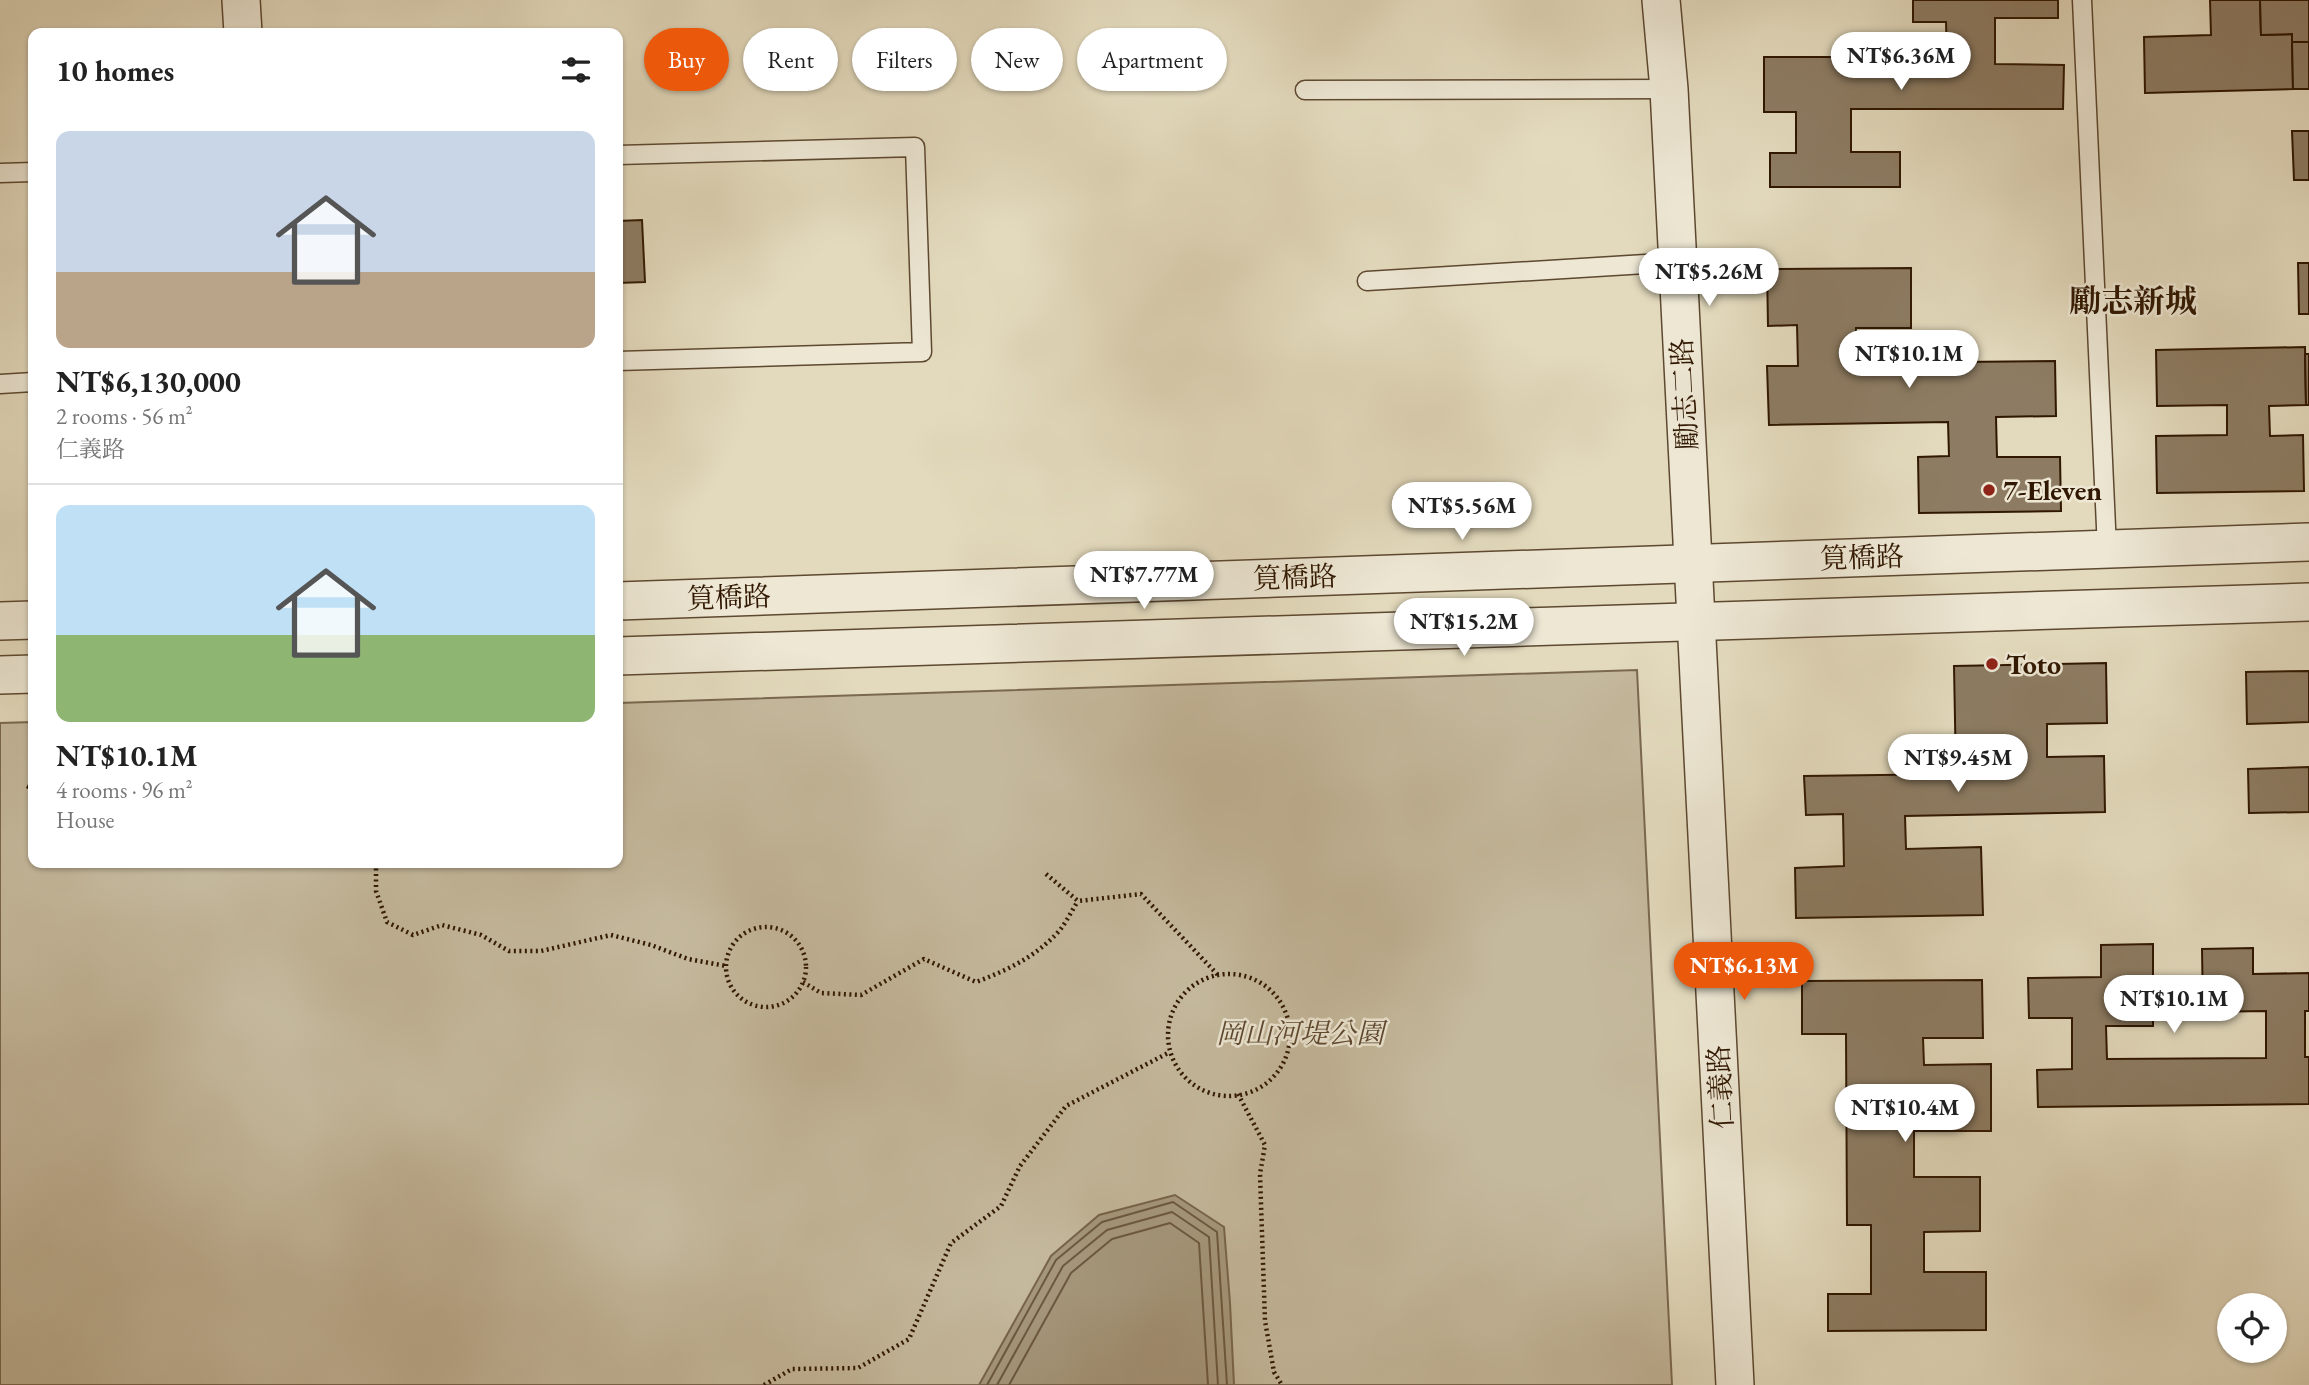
<!DOCTYPE html>
<meta charset="utf-8">
<style>
body{margin:0;font-family:"EB Garamond","Noto Serif TC",serif;background:#f2f2f2;color:#222;height:100vh;display:flex;flex-direction:column;font-size:26px;white-space:nowrap}
*{box-sizing:border-box;margin:0}
p{font-size:23px;color:#767676}
.icon{flex:none;width:38px;height:38px;fill:none;stroke:currentColor;stroke-width:2;stroke-linecap:round;stroke-linejoin:round}
.map{position:relative;flex:1;overflow:hidden}
.drawer{position:absolute;left:28px;top:28px;width:595px;height:840px;display:flex;flex-direction:column;background:#fff;border-radius:14px;box-shadow:0 2px 5px #0004}
.drawer>*{flex:none}
.top-card{position:absolute;left:644px;top:28px;width:665px;height:63px;display:flex;gap:14px}
.tools{position:absolute;left:2217px;top:1293px;display:grid;gap:14px}
.tools a{display:grid;place-items:center;width:70px;height:70px;border-radius:50%;background:#fff;box-shadow:0 2px 5px #0004;font-size:35px}
.price{position:absolute;translate:-50% -60px;padding:0 16px;border-radius:24px;background:#fff;color:#222;font-size:23px;line-height:46px;filter:drop-shadow(0 2px 4px #0008)}
.price::after{content:'';position:absolute;left:50%;top:42px;width:21px;height:16px;margin-left:-10px;background:inherit;clip-path:polygon(0 0,100% 0,50% 100%)}
.price.current{background:#ea580c;color:#fff}
ul{padding:0;list-style:none}
li{display:grid;align-content:center;gap:14px;height:371px;padding:0 28px}
li+li{border-top:2px solid #e0e0e0}
li span{display:grid;place-items:center;height:217px;border-radius:14px;color:#555}
li>.icon{margin-inline-start:auto}
span .icon{width:126px;height:126px;fill:#fffc;stroke-width:1}
li b{font-size:30px}
h2{display:flex;justify-content:space-between;align-items:center;height:84px;padding:0 28px;font-size:30px}
.tag{padding:0 24px;border-radius:32px;background:#fff;box-shadow:0 2px 5px #0004;font-size:24px;line-height:63px}
.tag.current{background:#ea580c;color:#fff}
.map>svg:first-child{display:block}
.green{fill:#c5b99d;stroke:#7a684f;stroke-width:2}
.water{fill:#a6987d;stroke:#77644b;stroke-width:2}
.lines{fill:none;stroke-linecap:round;stroke-linejoin:round}
.shore{stroke:#6b583f;stroke-width:2}
.building{fill:#8d7c63;stroke:#301701;stroke-width:2}
.lane-casing{stroke:#5d4830;stroke-width:21}
.street-casing{stroke:#5d4830;stroke-width:40}
.path{stroke:#301701;stroke-width:4.5;stroke-dasharray:2 3.5;stroke-linecap:butt}
.lane{stroke:#ede7d4;stroke-width:18}
.street{stroke:#ede7d4;stroke-width:37}
.poi-dot{fill:#8f2418;stroke:#ede7d4;stroke-width:2.5}
.labels{text-anchor:middle;dominant-baseline:central;stroke-width:5;stroke-linejoin:round;paint-order:stroke}
.street-label{font-size:28px;fill:#301701;stroke:#ede7d4}
.poi-label{font-size:28px;font-weight:bold;fill:#301701;stroke:#ede7d4;text-anchor:start}
.park-label{font-size:28px;font-style:italic;fill:#5d4830;stroke:#ede7d4}
.quarter-label{font-size:32px;font-weight:bold;fill:#301701;stroke:#ede7d4}
</style>
<div class="map">
<svg width="2309" height="1385" viewBox="0 0 2309 1385">
<rect width="100%" height="100%" fill="#e3dabd"/>
<filter id="stains"><feTurbulence type="fractalNoise" baseFrequency=".00286" numOctaves="4"/><feColorMatrix values="0 0 0 0 .2 0 0 0 0 .09 0 0 0 0 .02 0 0 0 .5 -.17"/></filter>
<radialGradient id="worn" r=".72"><stop offset=".6" stop-color="#630" stop-opacity="0"/><stop offset="1" stop-color="#630" stop-opacity=".3"/></radialGradient>
<polygon class="green" points="1637,670 1672,1385 0,1385 0,723 33,722 33,863 618,863 618,703"/>
<polygon class="water" points="1175,1195 1224,1227 1230,1303 1234,1385 979,1385 1051,1256 1099,1215"/>
<g class="lines">
<g class="shore">
<polyline points="987,1385 1056,1260 1102,1222 1173,1202 1217,1232 1227,1385"/>
<polyline points="997,1385 1063,1266 1107,1230 1172,1212 1209,1237 1218,1385"/>
<polyline points="1009,1385 1071,1273 1112,1239 1170,1223 1199,1243 1208,1385"/>
</g>
</g>
<g class="building">
<polygon points="1913,0 2058,0 2058,18 1995,18 1995,64 2064,65 2063,109 1851,109 1851,152 1900,152 1900,187 1770,187 1770,153 1796,153 1796,112 1764,112 1764,57 1947,57 1946,22 1913,22"/>
<polygon points="2210,0 2260,0 2261,35 2292,34 2293,89 2145,93 2144,37 2211,35"/>
<polygon points="2260,0 2309,0 2309,42 2292,42 2292,34 2261,35"/>
<polygon points="2292,42 2309,42 2309,89 2293,89"/>
<polygon points="2292,131 2309,131 2309,180 2294,180"/>
<polygon points="642,220 645,282 618,283 618,221"/>
<polygon points="2298,263 2309,263 2309,314 2299,314"/>
<polygon points="1911,268 1911,328 1856,328 1856,363 2055,361 2056,416 1996,417 1997,457 2060,457 2061,511 1919,513 1918,457 1949,456 1948,422 1769,425 1767,366 1798,366 1797,325 1768,326 1767,269"/>
<polygon points="2305,347 2306,405 2269,406 2270,436 2303,435 2304,491 2157,493 2156,436 2227,435 2227,405 2157,406 2156,350"/>
<polygon points="2305,354 2309,354 2309,405 2306,405"/>
<polygon points="2106,663 2107,723 2047,724 2047,757 2104,756 2105,812 1905,816 1906,849 1981,847 1983,915 1796,918 1795,868 1844,866 1843,814 1806,815 1804,776 1956,774 1954,666"/>
<polygon points="2309,671 2309,722 2247,724 2246,672"/>
<polygon points="2309,767 2309,812 2249,813 2248,769"/>
<polygon points="2153,944 2153,1026 2106,1026 2107,1059 2266,1058 2266,1011 2203,1012 2202,949 2253,948 2253,974 2309,973 2309,1011 2305,1011 2305,1057 2309,1057 2309,1104 2038,1107 2037,1070 2072,1069 2072,1018 2029,1018 2028,978 2101,977 2101,945"/>
<polygon points="1982,980 1983,1038 1923,1038 1924,1065 1991,1064 1991,1131 1914,1131 1914,1177 1980,1177 1980,1231 1924,1232 1924,1272 1986,1272 1986,1330 1828,1331 1828,1294 1871,1294 1871,1225 1847,1225 1846,1034 1802,1034 1802,981"/>
</g>
<g class="lines">
<g class="lane-casing">
<g id="lane">
<polyline points="2082,0 2107,549"/>
<polyline points="1305,90 1669,89"/>
<polyline points="618,155 915,147 922,352 618,361"/>
<polyline points="0,173 33,172"/>
<polyline points="1367,281 1678,262"/>
<polyline points="0,384 33,382"/>
</g>
</g>
<g class="street-casing">
<g id="street">
<polyline points="241,0 243,33"/>
<polyline points="1661,0 1669,89 1735,1385"/>
<polyline points="618,601 2309,542"/>
<polyline points="0,621 33,620"/>
<polyline points="618,656 2309,602"/>
<polyline points="0,675 33,674"/>
</g>
</g>
<g class="path">
<polyline points="27,786 33,789"/>
<polyline points="376,863 376,891 387,922 413,935 442,925 481,935 509,951 541,951 611,935 651,945 688,959 726,966"/>
<polyline points="1046,874 1078,901 1141,894 1218,975"/>
<circle cx="766" cy="967" r="40"/>
<circle cx="1229" cy="1035" r="61"/>
<path d="M 803,982 L 821,993 L 861,995 L 924,959 L 976,982 C 1008,970 1037,956 1060,930 C 1067,921 1072,910 1078,901"/>
<polyline points="1238,1094 1265,1145 1260,1174 1265,1321 1274,1372 1282,1385"/>
<polyline points="764,1385 792,1369 858,1368 909,1339 951,1243 1001,1206 1020,1166 1066,1106 1170,1052"/>
</g>
<use href="#lane" class="lane"/>
<use href="#street" class="street"/>
</g>
<g class="poi-dot">
<circle cx="1989" cy="490" r="7"/>
<circle cx="1992" cy="664" r="7"/>
</g>
<g class="labels">
<g class="street-label">
<text transform="translate(1684 394) rotate(-93)">勵志二路</text>
<text transform="translate(1862 557) rotate(-2)">筧橋路</text>
<text transform="translate(1295 577) rotate(-2)">筧橋路</text>
<text transform="translate(729 597) rotate(-2)">筧橋路</text>
<text transform="translate(1720 1087) rotate(-93)">仁義路</text>
</g>
<g class="poi-label">
<text x="2003" y="490">7-Eleven</text>
<text x="2006" y="664">Toto</text>
</g>
<g class="park-label">
<text x="1300" y="1033">岡山河堤公園</text>
</g>
<g class="quarter-label">
<text x="2133" y="301">勵志新城</text>
</g>
</g>
<rect width="100%" height="100%" filter="url(#stains)"/>
<rect width="100%" height="100%" fill="url(#worn)"/>
</svg>
<div class="tools">
<a><svg class="icon" aria-label="locate" viewBox="0 0 24 24"><circle cx="12" cy="12" r="6"/><path d="M12 2v4M12 18v4M2 12h4M18 12h4"/></svg></a>
</div>
<b class="price" style="left:1901px;top:92px">NT$6.36M</b>
<b class="price" style="left:1709px;top:308px">NT$5.26M</b>
<b class="price" style="left:1909px;top:390px">NT$10.1M</b>
<b class="price" style="left:1462px;top:542px">NT$5.56M</b>
<b class="price" style="left:1144px;top:611px">NT$7.77M</b>
<b class="price" style="left:1464px;top:658px">NT$15.2M</b>
<b class="price" style="left:1958px;top:794px">NT$9.45M</b>
<b class="price current" style="left:1744px;top:1002px">NT$6.13M</b>
<b class="price" style="left:2174px;top:1035px">NT$10.1M</b>
<b class="price" style="left:1905px;top:1144px">NT$10.4M</b>
<div class="top-card">
<a class="tag current">Buy</a>
<a class="tag">Rent</a>
<a class="tag">Filters</a>
<a class="tag">New</a>
<a class="tag">Apartment</a>
</div>
<section class="drawer">
<h2>10 homes<svg class="icon" aria-label="filters" viewBox="0 0 24 24"><path d="M4 7h16M4 17h16"/><circle cx="9" cy="7" r="2"/><circle cx="15" cy="17" r="2"/></svg></h2>
<ul>
<li><span style="background:linear-gradient(#c9d6e8 65%,#b9a48a 0)"><svg class="icon" aria-label="home" viewBox="0 0 24 24"><path d="M3 11l9-7 9 7M6 9v11h12V9"/></svg></span><div><b>NT$6,130,000</b><p>2 rooms · 56 m²</p><p>仁義路</p></div></li>
<li><span style="background:linear-gradient(#bfe0f5 60%,#8fb573 0)"><svg class="icon" aria-label="home" viewBox="0 0 24 24"><path d="M3 11l9-7 9 7M6 9v11h12V9"/></svg></span><div><b>NT$10.1M</b><p>4 rooms · 96 m²</p><p>House</p></div></li>
</ul>
</section>
</div>
